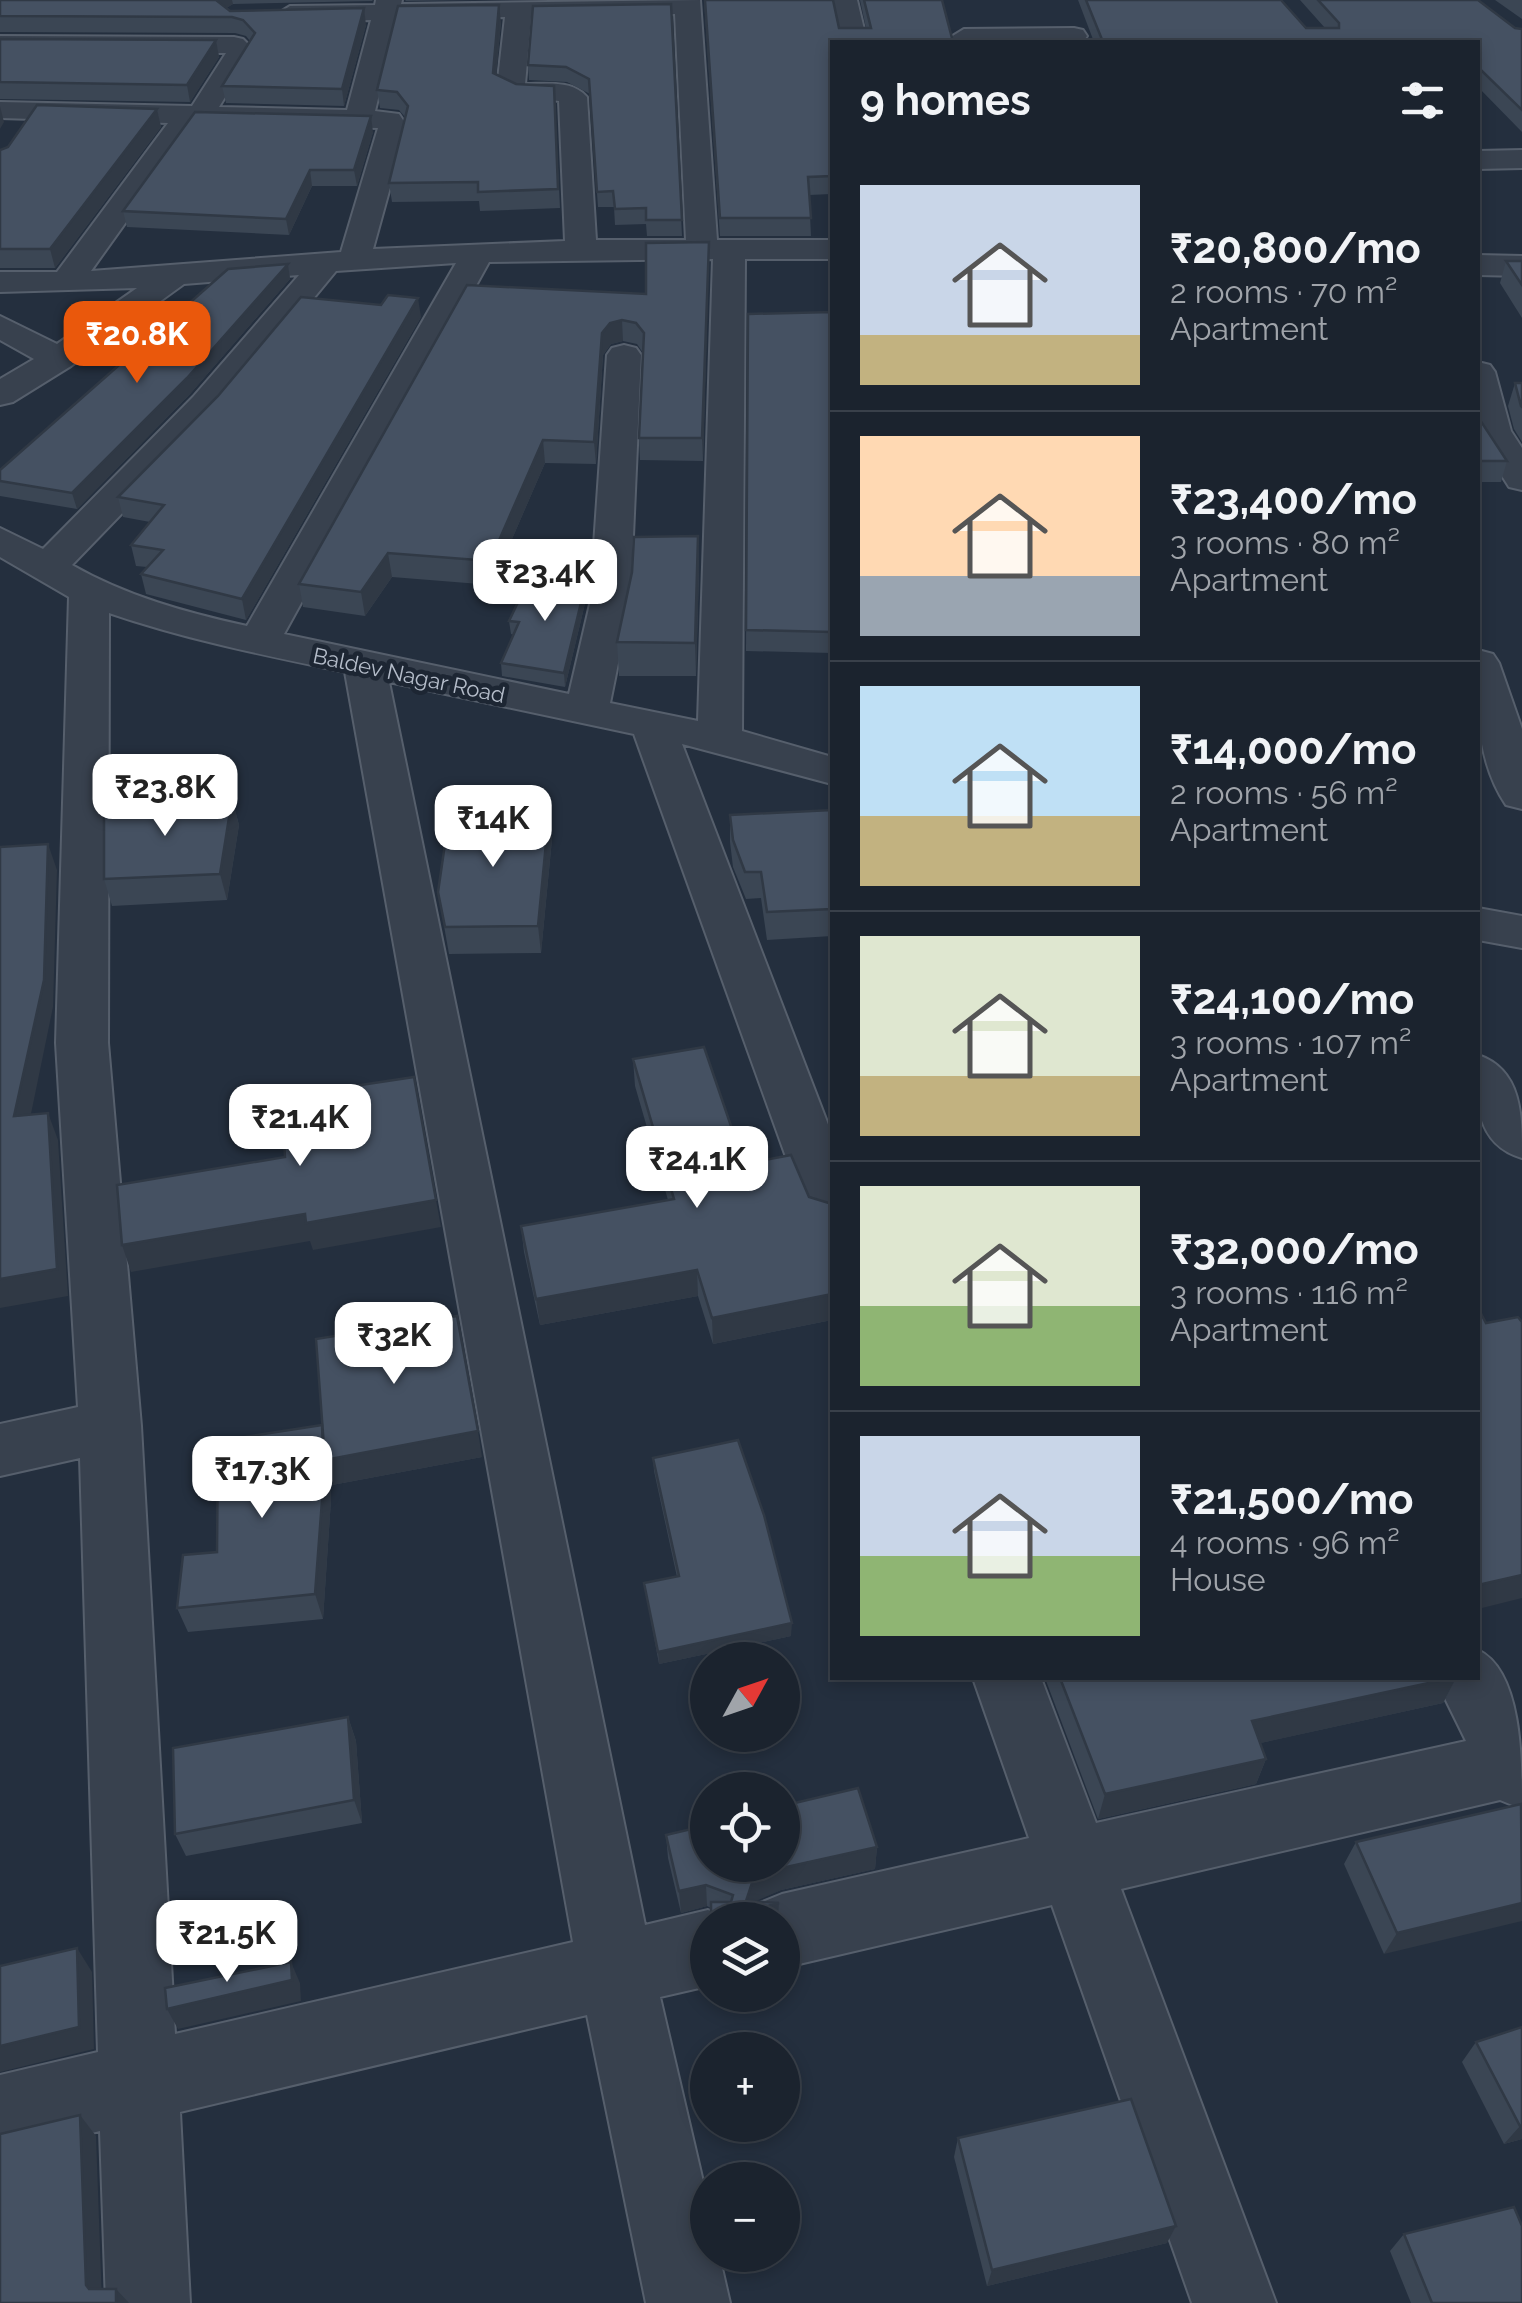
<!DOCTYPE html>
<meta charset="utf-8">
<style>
body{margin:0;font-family:Raleway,sans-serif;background:#242b36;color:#f1f3f6;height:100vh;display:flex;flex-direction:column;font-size:38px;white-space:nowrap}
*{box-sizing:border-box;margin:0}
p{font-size:32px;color:#a0a4aa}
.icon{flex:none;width:55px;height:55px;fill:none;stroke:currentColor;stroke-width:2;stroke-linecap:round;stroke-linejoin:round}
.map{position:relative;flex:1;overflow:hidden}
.panel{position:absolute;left:830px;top:40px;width:650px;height:1640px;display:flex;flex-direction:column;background:#1b232e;border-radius:0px;box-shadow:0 5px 15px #0003,0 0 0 2px #39404a}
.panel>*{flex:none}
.needle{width:65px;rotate:50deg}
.tools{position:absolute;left:690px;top:1642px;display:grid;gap:20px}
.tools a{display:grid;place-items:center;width:110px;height:110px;border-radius:50%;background:#1b232e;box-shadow:0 5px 15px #0003,0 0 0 2px #39404a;font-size:50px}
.price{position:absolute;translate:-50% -85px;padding:0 22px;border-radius:20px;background:#fff;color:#222;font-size:32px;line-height:65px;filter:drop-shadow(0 2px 5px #0008)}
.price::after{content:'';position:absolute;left:50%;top:60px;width:30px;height:22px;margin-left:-15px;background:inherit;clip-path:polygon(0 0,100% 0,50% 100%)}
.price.selected{background:#ea580c;color:#fff}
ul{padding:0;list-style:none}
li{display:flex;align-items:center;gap:30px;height:250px;padding:0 30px}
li+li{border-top:2px solid #39404a}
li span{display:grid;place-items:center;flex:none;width:280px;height:200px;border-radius:0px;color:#555}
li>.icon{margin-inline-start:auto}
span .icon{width:120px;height:120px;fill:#fffc;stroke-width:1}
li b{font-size:42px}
h2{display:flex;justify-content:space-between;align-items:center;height:120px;padding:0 30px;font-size:42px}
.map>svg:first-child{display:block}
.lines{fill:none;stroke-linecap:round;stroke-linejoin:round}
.street-casing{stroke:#565f6c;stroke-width:4}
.street{fill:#38414e;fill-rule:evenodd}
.wall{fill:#3b4654}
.shaded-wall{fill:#303945}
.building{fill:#455162;stroke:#303945;stroke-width:2.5}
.labels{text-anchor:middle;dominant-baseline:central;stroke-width:9;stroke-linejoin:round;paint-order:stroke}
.far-street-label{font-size:22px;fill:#b4bcc9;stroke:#1d2633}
</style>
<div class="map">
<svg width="1522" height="2303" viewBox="0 0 1522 2303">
<rect width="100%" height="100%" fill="#242f3e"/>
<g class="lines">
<g class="street-casing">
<g id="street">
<path d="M 376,0 L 402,0 L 401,4 L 700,0 L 717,240 L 832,240 L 832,259 L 745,259 L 742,731 L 832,757 L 832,784 L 682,744 L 832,1135 L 832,1228 L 812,1222 L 804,1207 L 634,734 L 389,682 L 645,1925 L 708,1910 L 732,1920 L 708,1920 L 708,1986 L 660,1997 L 708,2203 L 708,2255 L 719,2255 L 730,2303 L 646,2303 L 587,2015 L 180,2112 L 190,2303 L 106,2303 L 100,2131 L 0,2155 L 0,2075 L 98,2052 L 80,1458 L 0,1476 L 0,1424 L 78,1407 L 56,1043 L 69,597 L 0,557 L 0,528 L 43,549 L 193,397 L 299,275 L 184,284 L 71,366 L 13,402 L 0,405 L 0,379 L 34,359 L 0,340 L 0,316 L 57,344 L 137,288 L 0,292 L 0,272 L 57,272 L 168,123 L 0,118 L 0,102 L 192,106 L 226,53 L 0,52 L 0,36 L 234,37 L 243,39 L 254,50 L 219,107 L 347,110 L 371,20 L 290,22 L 277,14 L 290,6 L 375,5 ZM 675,14 L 686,240 L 596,240 L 587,97 C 572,80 547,84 525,84 L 531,17 ZM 505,17 L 497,88 C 513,105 538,98 559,101 L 565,241 L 373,249 L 407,126 L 399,114 L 375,111 L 397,20 ZM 196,124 L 378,128 L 341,252 L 91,271 ZM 713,259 L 698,721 L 610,703 L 630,604 L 641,355 L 636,348 L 624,345 L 612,348 L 607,355 L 590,604 L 569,694 L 284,634 L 489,262 ZM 456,263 L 247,626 C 187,613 126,596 72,565 L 219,413 L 336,271 ZM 109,613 C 188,640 264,655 345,672 L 573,1942 L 175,2034 L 141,1426 L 108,1043 Z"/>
<polygon points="831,0 857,0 867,42 841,42"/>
<polygon points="1074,28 1083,30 1087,36 1083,42 955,42 951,37 964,29"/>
<polygon points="1522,150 1522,168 1478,169 1478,151"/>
<polygon points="1478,255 1522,256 1522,276 1478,275"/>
<polygon points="1478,362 1490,365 1495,372 1511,431 1522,448 1522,490 1509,487 1478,438"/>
<path d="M 1478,650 L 1493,654 L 1499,663 L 1522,729 L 1522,809 L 1506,805 C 1476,761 1475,700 1478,650 Z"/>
<polygon points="1478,908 1522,916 1522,948 1478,940"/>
<path d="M 1478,1055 C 1522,1070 1522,1115 1522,1158 C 1474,1144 1475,1097 1478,1055 Z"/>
<path d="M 1478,1650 C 1522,1671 1522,1760 1522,1809 L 1500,1800 L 1121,1889 L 1276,2303 L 1192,2303 L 1052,1905 L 782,1968 L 782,1920 L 749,1920 L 755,1905 L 782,1894 L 1029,1838 L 973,1678 L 1041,1678 L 1096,1823 L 1466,1741 L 1435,1678 L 1478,1678 Z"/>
</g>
</g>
<use href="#street" class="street"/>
</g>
<g class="wall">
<polygon points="0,0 373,0 372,1 233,4 226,8 230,11 366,25 344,106 226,103 222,86 250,41 246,36 235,33 0,32"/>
<polygon points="405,0 476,0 406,1"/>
<polygon points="704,0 833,0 839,28 866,28 860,0 942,0 832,42 832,194 809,195 811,236 720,236"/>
<polygon points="1078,0 1281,0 1306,28 1325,28 1300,0 1478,0 1515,28 1522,29 1522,132 1478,87 1478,42 1094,42"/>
<polygon points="1495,0 1522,0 1522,19"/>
<polygon points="671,4 682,236 647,236 646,224 615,225 614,207 598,207 590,94 567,82 529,80 528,65"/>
<polygon points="501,22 496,74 516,84 554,86 560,208 480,211 479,201 392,202 389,183 405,117 399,110 380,108 377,90"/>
<polygon points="0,39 216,40 219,57 190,102 0,99"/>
<polygon points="157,109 161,127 55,268 0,268 0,150"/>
<polygon points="373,132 357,186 312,186 289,235 127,227 123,211"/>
<polygon points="709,242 703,461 640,460 639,438 643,353 637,344 623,341 611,344 603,355 596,464 545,463 492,585 392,577 365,616 303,607 299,584"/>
<polygon points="1506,261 1522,261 1522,318 1500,283"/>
<polygon points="288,264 290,279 190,394 77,509 0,496 0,470"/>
<polygon points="832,312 832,653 746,651 748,314"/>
<polygon points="421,317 246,620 146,594 141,574 147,567 136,566 131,545 150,522 123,517 118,497"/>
<polygon points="1515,383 1522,383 1522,442 1514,429 1508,406"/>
<polygon points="1478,385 1480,420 1507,461 1501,482 1478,482"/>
<polygon points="698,536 699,569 696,676 619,676 617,642 632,572"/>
<polygon points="586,582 587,595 565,687 502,676 501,663 514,635 511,634 509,621"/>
<polygon points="232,799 239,825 227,900 112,906 104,879"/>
<polygon points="832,810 832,936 767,940 761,898 746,899 733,867 730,842 730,815"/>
<polygon points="549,812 552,839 541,953 449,954 438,892"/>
<polygon points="633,1059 744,1164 809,1197 832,1204 832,1320 713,1344 698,1296 540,1325 524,1252 521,1226 668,1200 635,1086"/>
<polygon points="322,1428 482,1457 332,1485 330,1478 331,1500 323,1619 188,1632 177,1608 217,1552"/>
<polygon points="653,1458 791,1636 659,1664 644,1583 677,1577 654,1471"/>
<polygon points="1045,1678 1456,1678 1443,1703 1260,1743 1266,1759 1256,1784 1098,1819"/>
<polygon points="348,1717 356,1741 362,1823 186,1856 175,1834"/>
<polygon points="1522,1805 1384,1954 1344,1864 1356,1842"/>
<polygon points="666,1835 877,1847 875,1869 781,1890 754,1901 779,1903 778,1920 711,1920 711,1908 707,1906 681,1913 668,1858"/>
<polygon points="1522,2027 1522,2139 1504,2144 1462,2062 1476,2042"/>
<polygon points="958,2138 1167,2243 987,2286 954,2157"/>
<polygon points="1404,2234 1522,2303 1411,2303 1390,2251"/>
</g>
<g class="shaded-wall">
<polygon points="214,0 232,0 233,4 216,15"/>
<polygon points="499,5 501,22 495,91 493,73"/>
<polygon points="364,8 366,25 344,106 342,89"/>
<polygon points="216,40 219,57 190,102 187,85"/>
<polygon points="0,106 4,122 0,129"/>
<polygon points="157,109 161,127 55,268 50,249"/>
<polygon points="371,116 373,132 357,186 354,170"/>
<polygon points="310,170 312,186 289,235 286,219"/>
<polygon points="709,242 709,263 703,461 702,438"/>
<polygon points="288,264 290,279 190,394 77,509 72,493"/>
<polygon points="418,298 421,317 246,620 242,599"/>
<polygon points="622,320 623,341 611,344 603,355 596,464 594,442 602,333 610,323"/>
<polygon points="543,440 545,463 492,585 490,561"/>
<polygon points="698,536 699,569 696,676 695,643"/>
<polygon points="388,553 392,577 365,616 361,592"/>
<polygon points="586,582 587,595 565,687 564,673"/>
<polygon points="232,799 239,825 227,900 220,874"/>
<polygon points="549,812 552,839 541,953 538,926"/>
<polygon points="48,844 57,870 53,1007 25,1143 14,1116"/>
<polygon points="48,1113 58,1140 68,1296 0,1308 0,1279"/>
<polygon points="436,1200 441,1227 313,1250 310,1241 131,1272 122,1245 305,1214"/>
<polygon points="697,1270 698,1296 540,1325 536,1299"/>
<polygon points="832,1294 832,1320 713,1344 712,1318"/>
<polygon points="322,1425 478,1431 482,1457 332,1485 330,1478 331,1500 323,1619 315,1594"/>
<polygon points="1522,1575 1522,1598 1478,1609 1478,1585"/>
<polygon points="792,1623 791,1636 659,1664 658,1652"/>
<polygon points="1452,1678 1456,1678 1443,1703 1243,1747 1252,1721"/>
<polygon points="348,1717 356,1741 362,1823 354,1800"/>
<polygon points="1266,1759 1256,1784 1098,1819 1105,1794"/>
<polygon points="877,1847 875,1869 781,1890 754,1902 779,1903 778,1920 712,1920 746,1901 753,1880 782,1868"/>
<polygon points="706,1885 707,1906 681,1913 679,1891"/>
<polygon points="1522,1903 1522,1921 1384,1954 1397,1933"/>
<polygon points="77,1948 92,1972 94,2049 0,2072 0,2046"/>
<polygon points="291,1962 300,1983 301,2001 178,2029 167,2009"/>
<polygon points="80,2115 96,2136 102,2303 86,2285"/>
<polygon points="1522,2125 1522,2139 1504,2144 1520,2126"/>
<polygon points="1176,2226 1167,2243 987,2286 992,2270"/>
<polygon points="116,2289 129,2303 116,2303"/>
</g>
<g class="building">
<polygon points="0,0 216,0 230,11 364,8 342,89 222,86 255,33 243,20 232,17 0,16"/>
<polygon points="705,0 833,0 839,28 871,28 864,0 942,0 953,42 832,42 832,176 808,177 811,218 720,218"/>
<polygon points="1086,0 1281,0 1306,28 1339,28 1339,23 1318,0 1478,0 1515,28 1522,29 1522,110 1481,70 1478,70 1478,42 1103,42"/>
<polygon points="671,4 682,220 646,220 646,208 615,209 613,191 597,192 589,79 566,67 528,65 533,6"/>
<polygon points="499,5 493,73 516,84 554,86 558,189 478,192 478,182 389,183 408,106 397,92 377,90 398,6"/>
<polygon points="0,39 216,40 187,85 0,82"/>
<polygon points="37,105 157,109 50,249 0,249 0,150 8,147"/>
<polygon points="195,112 371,116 354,170 310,170 286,219 123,211"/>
<polygon points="709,242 702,438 639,438 644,333 636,323 622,320 610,323 602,333 594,442 543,440 490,561 388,553 361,592 299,584 467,285 646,294 646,243"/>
<polygon points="1506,261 1522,261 1522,285"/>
<polygon points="288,264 187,378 72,493 0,481 0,470 228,269"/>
<polygon points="388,295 418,298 242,599 141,574 163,550 131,545 164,505 118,497 218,396 301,297 381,305"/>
<polygon points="832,312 832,632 746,630 748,314"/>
<polygon points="1515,383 1522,383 1522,407 1521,406"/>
<polygon points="1478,385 1480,385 1480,420 1507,461 1478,461"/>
<polygon points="698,536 695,643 617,642 632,572 634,537"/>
<polygon points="530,577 586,582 564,673 501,663 519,622 509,621"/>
<polygon points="232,799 220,874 104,879 104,805"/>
<polygon points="832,810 832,909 767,912 761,872 745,872 733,840 730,815"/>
<polygon points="549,812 538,926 445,927 438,892 449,816"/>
<polygon points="48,844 44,980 14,1116 48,1113 57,1269 0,1279 0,847"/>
<polygon points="704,1047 744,1164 791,1155 809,1197 832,1204 832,1294 712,1318 697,1270 536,1299 521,1226 674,1199 633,1059"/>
<polygon points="414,1077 436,1200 306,1223 305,1214 122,1245 117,1185 285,1157 281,1097"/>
<polygon points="1478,1308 1486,1323 1518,1317 1522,1322 1522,1575 1478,1585"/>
<polygon points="457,1316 478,1431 325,1460 316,1339"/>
<polygon points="322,1425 324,1474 315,1594 177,1608 183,1555 217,1552 218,1441"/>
<polygon points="738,1440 764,1515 792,1623 658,1652 644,1583 679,1576 653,1458"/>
<polygon points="1060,1678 1452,1678 1252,1721 1266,1759 1105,1794"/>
<polygon points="348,1717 354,1800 175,1834 173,1748"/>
<polygon points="858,1788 877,1847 782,1868 753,1880 746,1901 779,1903 712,1920 711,1920 711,1902 731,1902 733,1895 706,1885 679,1891 666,1835 708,1825 708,1865 782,1865 782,1806"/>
<polygon points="1521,1804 1522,1903 1397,1933 1356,1842"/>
<polygon points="77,1948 79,2027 0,2046 0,1966"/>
<polygon points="291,1962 292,1980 167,2009 165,1988"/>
<polygon points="1522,2027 1522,2125 1520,2126 1476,2042"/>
<polygon points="1131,2099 1176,2226 992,2270 958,2138"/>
<polygon points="80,2115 86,2285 89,2289 116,2289 116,2303 0,2303 0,2134"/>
<polygon points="1514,2207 1522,2226 1522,2303 1432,2303 1404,2234"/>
</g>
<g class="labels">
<g class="far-street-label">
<text transform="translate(409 675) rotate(12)">Baldev Nagar Road</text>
</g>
</g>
</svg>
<div class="tools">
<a><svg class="needle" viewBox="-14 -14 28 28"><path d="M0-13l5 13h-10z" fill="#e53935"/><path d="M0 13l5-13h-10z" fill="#a0a4aa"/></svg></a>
<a><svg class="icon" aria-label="locate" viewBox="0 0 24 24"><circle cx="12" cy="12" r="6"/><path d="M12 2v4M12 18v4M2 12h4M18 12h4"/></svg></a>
<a><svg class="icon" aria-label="layers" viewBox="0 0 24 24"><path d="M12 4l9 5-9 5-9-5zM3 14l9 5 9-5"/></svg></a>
<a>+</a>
<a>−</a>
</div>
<b class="price selected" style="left:137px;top:386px">₹20.8K</b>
<b class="price" style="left:545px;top:624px">₹23.4K</b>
<b class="price" style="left:165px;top:839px">₹23.8K</b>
<b class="price" style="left:493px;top:870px">₹14K</b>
<b class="price" style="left:300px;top:1169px">₹21.4K</b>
<b class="price" style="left:697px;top:1211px">₹24.1K</b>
<b class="price" style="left:394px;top:1387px">₹32K</b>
<b class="price" style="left:262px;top:1521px">₹17.3K</b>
<b class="price" style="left:227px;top:1985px">₹21.5K</b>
<section class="panel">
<h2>9 homes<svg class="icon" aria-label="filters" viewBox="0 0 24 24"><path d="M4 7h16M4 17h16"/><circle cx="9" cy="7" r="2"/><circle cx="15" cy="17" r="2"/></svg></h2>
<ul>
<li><span style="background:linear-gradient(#c9d6e8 75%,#c2b280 0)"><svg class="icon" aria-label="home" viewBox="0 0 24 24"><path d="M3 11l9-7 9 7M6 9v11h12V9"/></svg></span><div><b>₹20,800/mo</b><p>2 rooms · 70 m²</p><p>Apartment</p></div></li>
<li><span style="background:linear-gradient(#ffd9b3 70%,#9aa5b1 0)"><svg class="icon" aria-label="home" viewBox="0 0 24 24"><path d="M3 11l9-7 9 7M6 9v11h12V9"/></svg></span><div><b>₹23,400/mo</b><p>3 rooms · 80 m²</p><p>Apartment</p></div></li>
<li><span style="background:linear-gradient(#bfe0f5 65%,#c2b280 0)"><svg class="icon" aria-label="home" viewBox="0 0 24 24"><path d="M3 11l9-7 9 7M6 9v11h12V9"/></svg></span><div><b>₹14,000/mo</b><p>2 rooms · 56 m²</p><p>Apartment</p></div></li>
<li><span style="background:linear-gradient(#dfe7d0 70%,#c2b280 0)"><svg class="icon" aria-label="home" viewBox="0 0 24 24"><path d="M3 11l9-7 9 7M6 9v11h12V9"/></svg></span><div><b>₹24,100/mo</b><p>3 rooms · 107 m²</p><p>Apartment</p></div></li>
<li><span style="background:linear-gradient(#dfe7d0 60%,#8fb573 0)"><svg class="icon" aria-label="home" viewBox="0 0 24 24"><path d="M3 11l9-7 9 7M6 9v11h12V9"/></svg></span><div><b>₹32,000/mo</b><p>3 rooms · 116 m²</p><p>Apartment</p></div></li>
<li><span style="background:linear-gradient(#c9d6e8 60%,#8fb573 0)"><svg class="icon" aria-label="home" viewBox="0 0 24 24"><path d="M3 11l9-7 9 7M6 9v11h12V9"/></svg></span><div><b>₹21,500/mo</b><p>4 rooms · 96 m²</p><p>House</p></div></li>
</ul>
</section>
</div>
